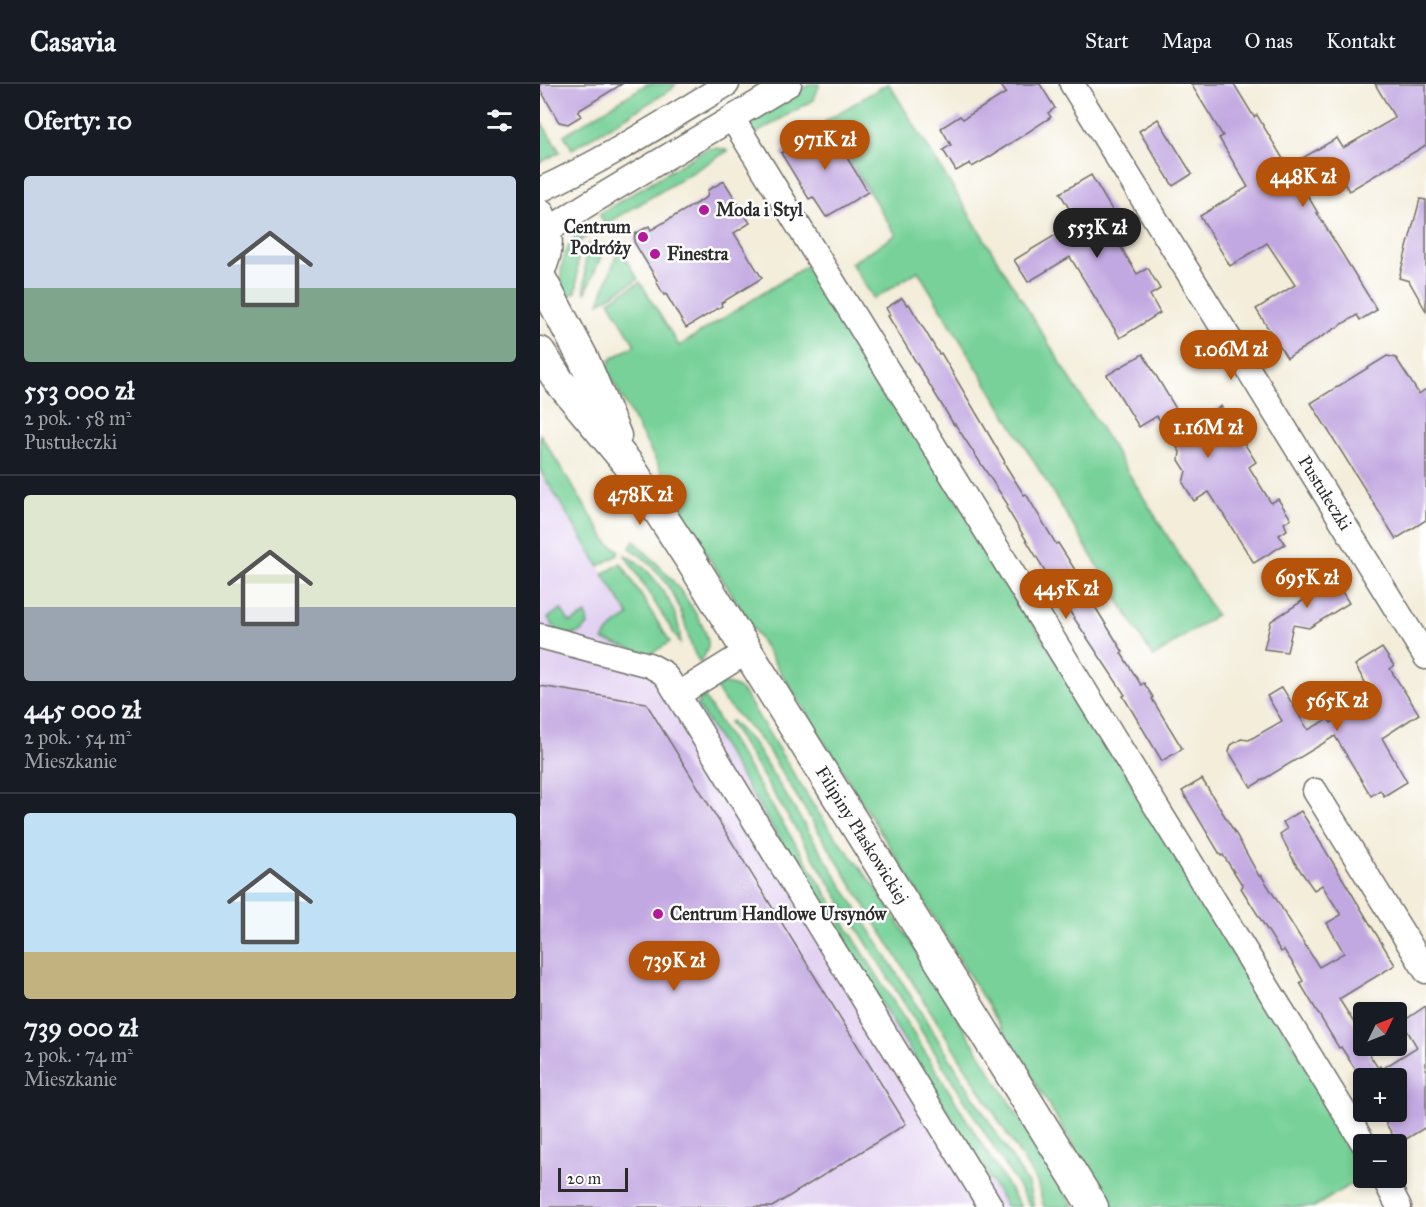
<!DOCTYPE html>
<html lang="pl">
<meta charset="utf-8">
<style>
body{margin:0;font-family:"IM FELL Great Primer",serif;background:#242831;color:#f1f3f6;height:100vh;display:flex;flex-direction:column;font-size:22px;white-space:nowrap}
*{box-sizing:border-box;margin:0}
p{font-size:20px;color:#9ea1a6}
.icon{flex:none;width:33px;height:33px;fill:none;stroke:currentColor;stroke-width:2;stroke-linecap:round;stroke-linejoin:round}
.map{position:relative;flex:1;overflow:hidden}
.details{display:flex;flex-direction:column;background:#171b24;width:540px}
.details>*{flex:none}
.needle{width:39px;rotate:47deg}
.buttons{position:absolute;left:813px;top:918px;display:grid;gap:12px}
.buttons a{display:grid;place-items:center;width:54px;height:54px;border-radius:6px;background:#171b24;box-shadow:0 3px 9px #0003;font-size:30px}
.scale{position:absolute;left:18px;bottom:15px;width:70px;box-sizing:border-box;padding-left:6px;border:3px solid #2b2b2b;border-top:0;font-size:16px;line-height:21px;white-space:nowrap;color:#2b2b2b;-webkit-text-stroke:4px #fff;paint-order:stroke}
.price{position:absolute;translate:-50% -51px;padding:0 14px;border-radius:21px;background:#b45309;color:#fff;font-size:20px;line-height:39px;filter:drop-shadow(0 2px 3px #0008)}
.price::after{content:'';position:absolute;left:50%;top:36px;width:18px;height:14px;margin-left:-9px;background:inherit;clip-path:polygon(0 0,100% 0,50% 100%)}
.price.current{background:#222;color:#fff}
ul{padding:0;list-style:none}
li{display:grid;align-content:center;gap:12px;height:318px;padding:0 24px}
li+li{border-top:2px solid #363941}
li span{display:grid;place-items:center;height:186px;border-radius:6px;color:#555}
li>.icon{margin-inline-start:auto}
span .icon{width:108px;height:108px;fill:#fffc;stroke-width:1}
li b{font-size:26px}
h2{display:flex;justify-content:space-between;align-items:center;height:72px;padding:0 24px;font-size:26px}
header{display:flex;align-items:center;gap:36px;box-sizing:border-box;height:84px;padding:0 30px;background:#171b24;border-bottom:2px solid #363941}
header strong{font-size:28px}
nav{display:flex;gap:33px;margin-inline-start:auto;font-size:21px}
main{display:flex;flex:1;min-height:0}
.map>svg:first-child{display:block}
.built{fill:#e3d3f2}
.green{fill:#77d198;stroke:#517e62;stroke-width:1.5}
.building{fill:#c2a8e1}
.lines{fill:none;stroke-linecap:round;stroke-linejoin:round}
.minor-casing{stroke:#716f68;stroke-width:27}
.major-casing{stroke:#716f68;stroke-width:33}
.minor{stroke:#fff;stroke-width:24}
.major{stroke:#fff;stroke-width:30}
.poi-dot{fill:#b5179e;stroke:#fff;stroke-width:2}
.labels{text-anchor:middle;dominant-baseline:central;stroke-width:5;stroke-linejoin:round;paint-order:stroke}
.poi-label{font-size:18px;font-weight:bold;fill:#2b2b2b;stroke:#fff;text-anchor:start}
.street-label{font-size:18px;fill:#2b2b2b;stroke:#fff}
</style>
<header>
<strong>Casavia</strong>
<nav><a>Start</a><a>Mapa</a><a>O nas</a><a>Kontakt</a></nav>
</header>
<main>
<section class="details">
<h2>Oferty: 10<svg class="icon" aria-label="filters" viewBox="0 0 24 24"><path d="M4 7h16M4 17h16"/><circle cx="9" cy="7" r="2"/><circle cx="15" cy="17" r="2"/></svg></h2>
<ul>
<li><span style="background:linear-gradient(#c9d6e8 60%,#7fa58c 0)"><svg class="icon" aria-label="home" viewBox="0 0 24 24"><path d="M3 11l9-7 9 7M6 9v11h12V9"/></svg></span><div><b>553 000 zł</b><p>2 pok. · 58 m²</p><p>Pustułeczki</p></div></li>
<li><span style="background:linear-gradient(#dfe7d0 60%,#9aa5b1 0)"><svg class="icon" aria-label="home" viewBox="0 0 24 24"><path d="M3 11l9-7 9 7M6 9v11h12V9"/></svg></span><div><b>445 000 zł</b><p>2 pok. · 54 m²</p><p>Mieszkanie</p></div></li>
<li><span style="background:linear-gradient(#bfe0f5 75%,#c2b280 0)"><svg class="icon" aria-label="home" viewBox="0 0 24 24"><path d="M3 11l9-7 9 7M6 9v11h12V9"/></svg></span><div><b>739 000 zł</b><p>2 pok. · 74 m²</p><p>Mieszkanie</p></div></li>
</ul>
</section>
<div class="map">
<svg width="886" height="1123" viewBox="0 0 886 1123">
<rect width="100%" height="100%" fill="#fff"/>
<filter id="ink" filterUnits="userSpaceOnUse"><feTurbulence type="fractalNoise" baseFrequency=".0167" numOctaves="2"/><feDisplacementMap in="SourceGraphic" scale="12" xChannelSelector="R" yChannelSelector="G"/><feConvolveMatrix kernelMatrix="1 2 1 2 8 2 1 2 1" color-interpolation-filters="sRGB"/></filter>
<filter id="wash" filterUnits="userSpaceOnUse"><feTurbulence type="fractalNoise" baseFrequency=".008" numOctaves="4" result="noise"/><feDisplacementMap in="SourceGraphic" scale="24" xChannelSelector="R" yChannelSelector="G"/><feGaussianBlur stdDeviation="1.35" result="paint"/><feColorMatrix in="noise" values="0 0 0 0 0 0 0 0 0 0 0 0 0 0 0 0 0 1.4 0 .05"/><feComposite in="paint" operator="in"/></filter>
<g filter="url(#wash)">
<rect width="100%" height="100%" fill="#f3edda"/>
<polygon class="built" points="0,386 89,532 73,542 116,574 134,583 467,1123 0,1123"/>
<g class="green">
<polygon points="107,0 136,0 131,6 32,65 24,51"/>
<path d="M 270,0 L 280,0 L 273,16 L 210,53 C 208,45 210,40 215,33 Z"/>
<polygon points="347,0 349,0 676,531 613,573 378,187 334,215 311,179 356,151 285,37"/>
<polygon points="0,36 20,68 0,79"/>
<polygon points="175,64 182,65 188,67 65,141 59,130 166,65"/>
<path d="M 46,139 L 51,149 L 41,156 L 38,161 L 37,203 L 36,208 L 26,213 C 24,207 21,201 21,195 C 20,173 31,154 46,139 Z"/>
<polygon points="56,156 63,168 45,210 45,167 48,162"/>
<polygon points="79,164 98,195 59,219"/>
<polygon points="271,179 823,1074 823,1093 774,1123 672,1123 671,1122 669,1123 571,1123 385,819 164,466 67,286 71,275 95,261 69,217 100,198 139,262"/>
<polygon points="0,350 68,459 79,466 78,471 59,482 0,386"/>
<path d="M 94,456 C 107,471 123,484 136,501 C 145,512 170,548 168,562 C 167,569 163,574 160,579 C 150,563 150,557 145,540 C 136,509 117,482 90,464 Z"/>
<path d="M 85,471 C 112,482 143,530 140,559 Z"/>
<path d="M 81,479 L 130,558 L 109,571 L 63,556 C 69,544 78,539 89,532 L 63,490 Z"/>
<path d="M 21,525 L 30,539 L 46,530 L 48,541 C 41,551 27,554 17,546 C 13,543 11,538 8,534 Z"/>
<path d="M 182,600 C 191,600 198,602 204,609 L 271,718 L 289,744 L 341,810 L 534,1123 L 504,1123 L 497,1098 L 226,663 L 210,644 L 185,618 L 175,602 Z"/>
<polygon points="163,611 481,1123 467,1123 157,621"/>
<polygon points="191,637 214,660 488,1100 494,1123 491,1123 189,638"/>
</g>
<g id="blocks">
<g class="building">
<polygon points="0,0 82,0 38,27 41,32 28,40 19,38 0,5"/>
<polygon points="460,0 500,0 515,24 508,29 511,33 451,72 432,83 430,79 416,87 403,66 411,61 401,44 420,32 423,35 466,9"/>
<polygon points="651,0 694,0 714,33 717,31 743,75 745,75 749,82 797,54 803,64 855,34 835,0 886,0 886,61 809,107 794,83 760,99 778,129 777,129 837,226 820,236 817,231 747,274 716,225 755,201 727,159 690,182 660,132 708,103 679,54 683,52"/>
<polygon points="618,35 652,90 633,102 599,47"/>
<polygon points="287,41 328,108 286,133 273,113 269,115 241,69"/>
<polygon points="551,91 586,149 576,155 597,190 608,184 620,205 610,211 620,229 580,254 530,173 488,198 474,176 534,140 526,128 530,126 520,109"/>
<polygon points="184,97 210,139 194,149 222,194 181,219 182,222 146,244 126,210 124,211 116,197 117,196 94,158 95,150 109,142 111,146 167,113 168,106"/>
<polygon points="880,115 886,116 886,227 869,197 859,194"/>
<polygon points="362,214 367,221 369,220 399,270 401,269 465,378 464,379 484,411 486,410 516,460 518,459 537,489 554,517 552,518 583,568 581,569 601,601 604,599 613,613 612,615 642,664 639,667 622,677 583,612 585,611 532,531 466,423 468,421 415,340 414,341 348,232 350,231 346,224"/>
<polygon points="603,270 647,343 681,322 716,378 709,383 731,419 738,415 751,435 744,439 747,446 739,451 745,460 714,479 669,408 654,417 643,399 646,387 639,376 640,368 617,332 599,343 567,291"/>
<polygon points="847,272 856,274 879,310 886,305 886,436 856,455 771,319"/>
<polygon points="786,482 809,519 769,544 753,541 747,568 724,565 731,537 764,516 755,502"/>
<polygon points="842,564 854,582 850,585 879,630 842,654 867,698 844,712 840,706 831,712 795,652 711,703 689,668 691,661 701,655 709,656 742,637 727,612 742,603 768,646 788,635 791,639 833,612 815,581"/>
<polygon points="0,602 106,619 366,1040 232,1123 0,1123"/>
<polygon points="662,695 697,752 719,792 721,791 779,883 804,869 787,839 801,831 782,801 774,806 755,779 740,750 747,745 743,738 761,727 792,777 855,881 799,915 821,950 818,952 824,962 838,984 840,982 842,985 877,963 862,938 886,922 886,1043 858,1060 839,1028 856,1028 856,994 824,994 824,1003 819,995 821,994 801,963 799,964 760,899 763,897 754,881 744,866 741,868 701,804 703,802 683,771 681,772 642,707"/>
</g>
</g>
</g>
<g filter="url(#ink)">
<use href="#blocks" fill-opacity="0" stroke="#716f68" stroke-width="1.5"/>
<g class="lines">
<g class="minor-casing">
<g id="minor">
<polyline points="532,0 886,573"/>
<polyline points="192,34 824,1060"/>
<path d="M 0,106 C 65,76 126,37 187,0"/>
<polyline points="7,147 45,122 249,0"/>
<polyline points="0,552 109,581 122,588 128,595 451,1123"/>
<polyline points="139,610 208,567"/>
<polyline points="775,707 886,887"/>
<polyline points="844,1094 859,1123"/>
</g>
</g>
<g class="major-casing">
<g id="major">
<path d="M 0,131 C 9,149 9,167 0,185"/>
<polyline points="0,193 44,276 76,352"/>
<polyline points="0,268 19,297 88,380 151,477 553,1123"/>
</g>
</g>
<use href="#minor" class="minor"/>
<use href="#major" class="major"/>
</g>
</g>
<g class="poi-dot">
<circle cx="164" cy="126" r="6"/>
<circle cx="103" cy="153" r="6"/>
<circle cx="115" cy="170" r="6"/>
<circle cx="118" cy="830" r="6"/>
</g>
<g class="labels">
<g class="poi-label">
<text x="176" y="126">Moda i Styl</text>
<text x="91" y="143" text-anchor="end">Centrum<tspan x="91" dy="21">Podróży</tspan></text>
<text x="127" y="170">Finestra</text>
<text x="130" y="830">Centrum Handlowe Ursynów</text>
</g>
<g class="street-label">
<text transform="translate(785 409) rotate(58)">Pustułeczki</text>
<text transform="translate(322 751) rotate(58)">Filipiny Płaskowickiej</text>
</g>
</g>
</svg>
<div class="buttons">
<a><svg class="needle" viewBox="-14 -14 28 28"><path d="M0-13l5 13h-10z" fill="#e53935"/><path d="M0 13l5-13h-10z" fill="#9ea1a6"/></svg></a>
<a>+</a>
<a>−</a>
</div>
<div class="scale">20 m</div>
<b class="price" style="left:285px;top:87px">971K zł</b>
<b class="price" style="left:763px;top:124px">448K zł</b>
<b class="price current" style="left:557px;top:175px">553K zł</b>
<b class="price" style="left:691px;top:297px">1.06M zł</b>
<b class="price" style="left:668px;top:375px">1.16M zł</b>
<b class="price" style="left:100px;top:442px">478K zł</b>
<b class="price" style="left:767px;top:525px">695K zł</b>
<b class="price" style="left:526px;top:536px">445K zł</b>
<b class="price" style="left:797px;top:648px">565K zł</b>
<b class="price" style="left:134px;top:908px">739K zł</b>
</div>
</main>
